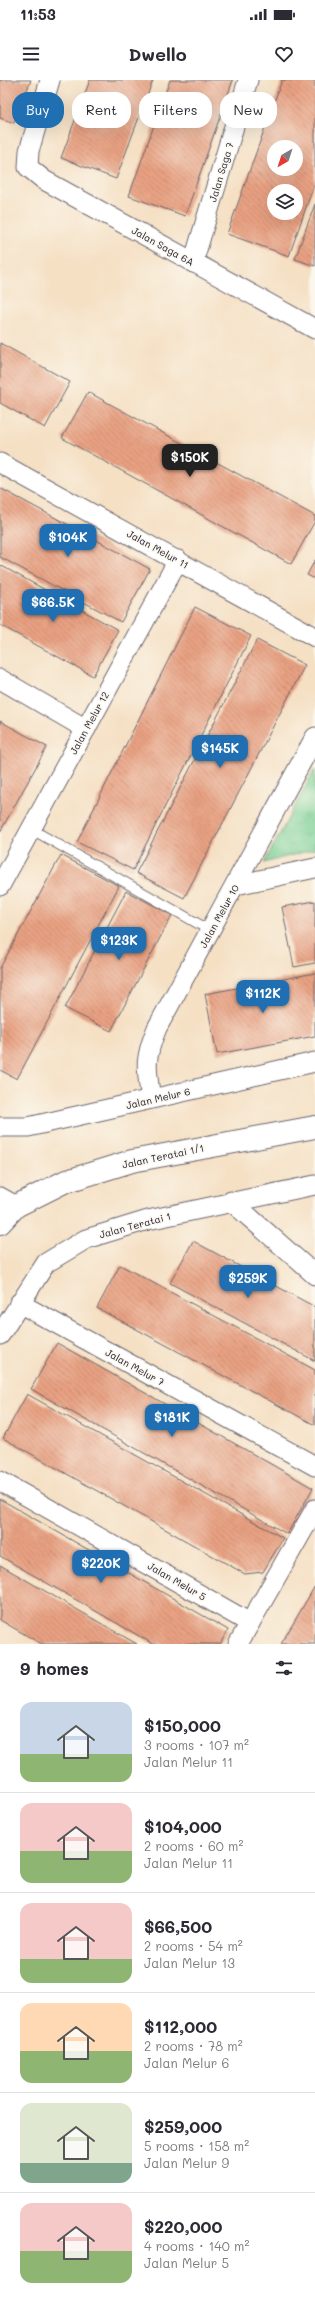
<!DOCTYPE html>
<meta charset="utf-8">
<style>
body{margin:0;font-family:Mali,sans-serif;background:#f2f2f3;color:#2b2b33;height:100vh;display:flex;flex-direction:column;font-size:15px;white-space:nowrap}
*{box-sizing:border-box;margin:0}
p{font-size:13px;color:#7c7c81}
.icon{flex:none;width:22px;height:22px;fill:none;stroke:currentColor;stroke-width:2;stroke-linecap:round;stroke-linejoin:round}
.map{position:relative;height:1564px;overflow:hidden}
.details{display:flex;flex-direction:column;background:#fff;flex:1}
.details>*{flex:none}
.guide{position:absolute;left:12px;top:12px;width:291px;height:36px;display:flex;gap:8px}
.needle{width:26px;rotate:219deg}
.buttons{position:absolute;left:267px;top:60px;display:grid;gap:8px}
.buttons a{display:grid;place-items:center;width:36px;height:36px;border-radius:50%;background:#fff;box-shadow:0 4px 16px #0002;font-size:20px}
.price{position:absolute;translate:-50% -34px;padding:0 9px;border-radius:8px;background:#1f6fb2;color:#fff;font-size:13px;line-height:26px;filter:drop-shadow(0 1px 2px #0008)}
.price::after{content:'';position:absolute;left:50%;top:24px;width:12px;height:9px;margin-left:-6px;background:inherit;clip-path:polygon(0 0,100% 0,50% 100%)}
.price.selected{background:#222;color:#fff}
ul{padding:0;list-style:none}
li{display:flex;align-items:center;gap:12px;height:100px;padding:0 20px}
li+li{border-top:1px solid #e1e1e2}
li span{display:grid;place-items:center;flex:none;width:112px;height:80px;border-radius:12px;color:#555}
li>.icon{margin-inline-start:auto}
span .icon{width:48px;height:48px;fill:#fffc;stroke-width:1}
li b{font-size:17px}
h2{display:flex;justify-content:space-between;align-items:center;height:48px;padding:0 20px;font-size:17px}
.pill{padding:0 14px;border-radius:16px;background:#fff;box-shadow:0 4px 16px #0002;font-size:14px;line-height:36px}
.pill.selected{background:#1f6fb2;color:#fff}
.status{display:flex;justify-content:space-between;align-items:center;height:28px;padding:0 20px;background:#fff;direction:ltr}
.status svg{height:11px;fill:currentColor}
header{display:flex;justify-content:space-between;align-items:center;height:52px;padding:0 20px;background:#fff;font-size:18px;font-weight:700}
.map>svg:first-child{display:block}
.park{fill:url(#park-tufts);stroke:#4d7868}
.building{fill:url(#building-back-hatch);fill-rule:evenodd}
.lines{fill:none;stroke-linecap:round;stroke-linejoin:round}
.service-casing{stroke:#6c646b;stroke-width:11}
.minor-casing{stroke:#6c646b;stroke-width:21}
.tertiary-casing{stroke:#6c646b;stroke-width:24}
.service{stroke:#fff;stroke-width:9}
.minor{stroke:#fff;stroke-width:19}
.tertiary{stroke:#fff;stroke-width:22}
.labels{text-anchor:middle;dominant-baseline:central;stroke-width:3;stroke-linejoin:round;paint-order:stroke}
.street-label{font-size:10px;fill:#22223b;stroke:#fbf7ec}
</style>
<div class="status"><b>11:53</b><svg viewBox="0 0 49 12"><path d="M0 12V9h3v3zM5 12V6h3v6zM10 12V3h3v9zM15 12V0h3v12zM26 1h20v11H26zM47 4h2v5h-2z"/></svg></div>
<header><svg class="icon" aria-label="menu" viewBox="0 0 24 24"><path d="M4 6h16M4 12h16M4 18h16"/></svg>Dwello<svg class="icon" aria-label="heart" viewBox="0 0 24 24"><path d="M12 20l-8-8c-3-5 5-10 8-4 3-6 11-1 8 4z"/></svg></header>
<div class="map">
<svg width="315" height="1564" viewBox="0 0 315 1564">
<defs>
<pattern id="park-tufts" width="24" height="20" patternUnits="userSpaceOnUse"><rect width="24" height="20" fill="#78cf94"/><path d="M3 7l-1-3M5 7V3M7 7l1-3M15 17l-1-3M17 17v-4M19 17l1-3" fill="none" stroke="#68b180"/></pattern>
<pattern id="building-back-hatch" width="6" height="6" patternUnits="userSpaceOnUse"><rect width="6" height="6" fill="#e9a182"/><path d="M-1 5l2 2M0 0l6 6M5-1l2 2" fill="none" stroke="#bc836c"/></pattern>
</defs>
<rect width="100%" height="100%" fill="#fbf7ec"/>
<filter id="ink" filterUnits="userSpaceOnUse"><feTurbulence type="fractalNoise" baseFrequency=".025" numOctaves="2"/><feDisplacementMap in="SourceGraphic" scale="8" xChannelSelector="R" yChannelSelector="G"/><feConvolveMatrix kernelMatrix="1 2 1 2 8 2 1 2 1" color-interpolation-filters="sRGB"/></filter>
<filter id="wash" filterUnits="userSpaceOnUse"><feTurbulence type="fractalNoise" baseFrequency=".012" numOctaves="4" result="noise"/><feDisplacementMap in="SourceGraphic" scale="16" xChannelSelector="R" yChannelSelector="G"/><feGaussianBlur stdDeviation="0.9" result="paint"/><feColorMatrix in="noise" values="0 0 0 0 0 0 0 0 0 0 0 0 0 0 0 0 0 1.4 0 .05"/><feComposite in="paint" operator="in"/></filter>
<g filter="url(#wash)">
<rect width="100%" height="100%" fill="#f5e0c4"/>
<polygon class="park" points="315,689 315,769 264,783"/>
<g id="blocks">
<g class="building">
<polygon points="0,0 31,0 14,43 0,38"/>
<polygon points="90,0 153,0 116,99 61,78"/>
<polygon points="170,0 233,0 185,136 129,116"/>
<path d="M 282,0 L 315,0 L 315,102 L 289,176 L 227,154 ZM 274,67 L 296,67 L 296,89 L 274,89 ZM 274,111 L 296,111 L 296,133 L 274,133 Z"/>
<polygon points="315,124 315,186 295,179"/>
<polygon points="0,263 70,302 45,348 0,323"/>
<polygon points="88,312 315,436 315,441 291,484 62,358"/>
<polygon points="0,408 150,489 121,542 0,477"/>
<polygon points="315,480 315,499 307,495"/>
<polygon points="0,485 118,550 93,596 0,545"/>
<polygon points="195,527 251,556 133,790 77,762"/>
<polygon points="257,560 305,585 184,818 136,793"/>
<polygon points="0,641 47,667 0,752"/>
<polygon points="61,775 119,806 17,999 0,990 0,888"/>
<polygon points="126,811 172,835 111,951 65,928"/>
<polygon points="315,821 315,883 294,887 282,827"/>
<polygon points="315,893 315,956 217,974 205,914"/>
<polygon points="193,1161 315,1227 315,1281 170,1203"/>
<polygon points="120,1185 315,1290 315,1345 97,1228"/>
<polygon points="57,1263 313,1408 287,1454 31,1309"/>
<polygon points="27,1314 283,1458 263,1492 245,1494 3,1358"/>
<polygon points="0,1419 228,1550 220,1564 153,1564 0,1476"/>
<polygon points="0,1485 90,1537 137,1564 42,1564 38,1562 0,1540"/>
<polygon points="315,1506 315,1564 281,1564 297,1537"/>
</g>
</g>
</g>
<g filter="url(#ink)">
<use href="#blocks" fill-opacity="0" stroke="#6c646b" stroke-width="1"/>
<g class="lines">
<g class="service-casing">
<polyline id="service" points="31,749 211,851"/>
</g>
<g class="minor-casing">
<g id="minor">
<polyline points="50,0 29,71 28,87 44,100 315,249"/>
<polyline points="193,183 248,0"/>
<polyline points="0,383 315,557"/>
<polyline points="0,599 86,649"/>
<polyline points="236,805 315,788"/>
<polyline points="0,806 178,480"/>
<path d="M 151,1019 C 146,987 144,979 157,948 L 315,657"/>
<polyline points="0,1047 28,1047 315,982"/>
<polyline points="0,1117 16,1126"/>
<polyline points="231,1121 315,1195"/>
<polyline points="19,1223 315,1386"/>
<polyline points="0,1255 46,1183 86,1159 148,1140 315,1105"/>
<polyline points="0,1401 250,1543"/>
<polyline points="238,1564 315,1429"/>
</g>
</g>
<g class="tertiary-casing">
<polyline id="tertiary" points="0,1143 16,1126 64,1102 132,1081 315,1047"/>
</g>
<use href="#service" class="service"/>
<use href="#minor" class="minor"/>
<use href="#tertiary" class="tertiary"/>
</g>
</g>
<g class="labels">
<g class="street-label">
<text transform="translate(221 92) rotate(-73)">Jalan Saga 7</text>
<text transform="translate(163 166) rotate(29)">Jalan Saga 6A</text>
<text transform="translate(158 469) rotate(29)">Jalan Melur 11</text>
<text transform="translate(89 643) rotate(-61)">Jalan Melur 12</text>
<text transform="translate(219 836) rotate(-61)">Jalan Melur 10</text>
<text transform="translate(158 1018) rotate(-13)">Jalan Melur 6</text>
<text transform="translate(163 1076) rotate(-12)">Jalan Teratai 1/1</text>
<text transform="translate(135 1145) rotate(-15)">Jalan Teratai 1</text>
<text transform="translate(135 1287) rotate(29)">Jalan Melur 7</text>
<text transform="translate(177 1501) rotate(30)">Jalan Melur 5</text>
</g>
</g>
</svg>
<div class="buttons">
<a><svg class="needle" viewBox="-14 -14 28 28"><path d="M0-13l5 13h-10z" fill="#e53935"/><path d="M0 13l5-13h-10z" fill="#7c7c81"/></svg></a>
<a><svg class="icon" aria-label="layers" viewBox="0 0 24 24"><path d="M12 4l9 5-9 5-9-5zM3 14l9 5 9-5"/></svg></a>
</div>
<b class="price selected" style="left:190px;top:398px">$150K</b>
<b class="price" style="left:68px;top:478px">$104K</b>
<b class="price" style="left:53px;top:543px">$66.5K</b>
<b class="price" style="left:220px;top:689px">$145K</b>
<b class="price" style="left:119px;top:881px">$123K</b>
<b class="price" style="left:263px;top:934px">$112K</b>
<b class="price" style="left:248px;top:1219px">$259K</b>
<b class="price" style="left:172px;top:1358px">$181K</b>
<b class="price" style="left:101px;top:1504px">$220K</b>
<div class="guide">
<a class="pill selected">Buy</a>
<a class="pill">Rent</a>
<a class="pill">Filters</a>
<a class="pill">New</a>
</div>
</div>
<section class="details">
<h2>9 homes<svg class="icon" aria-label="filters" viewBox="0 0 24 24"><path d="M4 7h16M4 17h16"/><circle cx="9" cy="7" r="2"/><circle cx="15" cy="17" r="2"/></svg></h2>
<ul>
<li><span style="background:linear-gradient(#c9d6e8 65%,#8fb573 0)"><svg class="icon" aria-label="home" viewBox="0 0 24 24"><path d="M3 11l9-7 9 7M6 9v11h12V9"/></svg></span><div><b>$150,000</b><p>3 rooms · 107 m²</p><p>Jalan Melur 11</p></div></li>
<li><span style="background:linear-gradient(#f6c9c9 60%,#8fb573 0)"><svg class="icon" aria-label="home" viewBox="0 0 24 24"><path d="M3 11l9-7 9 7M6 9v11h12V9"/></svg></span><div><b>$104,000</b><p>2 rooms · 60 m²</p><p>Jalan Melur 11</p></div></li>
<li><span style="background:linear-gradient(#f6c9c9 70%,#8fb573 0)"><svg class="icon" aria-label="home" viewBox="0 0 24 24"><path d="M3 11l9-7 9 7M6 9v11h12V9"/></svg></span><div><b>$66,500</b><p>2 rooms · 54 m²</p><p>Jalan Melur 13</p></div></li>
<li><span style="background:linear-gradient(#ffd9b3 60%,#8fb573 0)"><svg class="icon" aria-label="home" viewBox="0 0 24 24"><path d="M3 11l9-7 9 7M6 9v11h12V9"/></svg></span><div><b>$112,000</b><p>2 rooms · 78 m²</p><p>Jalan Melur 6</p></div></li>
<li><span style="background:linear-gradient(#dfe7d0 75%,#7fa58c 0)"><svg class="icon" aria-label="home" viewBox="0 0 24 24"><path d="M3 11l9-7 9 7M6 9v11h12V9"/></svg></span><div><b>$259,000</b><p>5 rooms · 158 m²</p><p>Jalan Melur 9</p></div></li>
<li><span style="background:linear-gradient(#f6c9c9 60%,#8fb573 0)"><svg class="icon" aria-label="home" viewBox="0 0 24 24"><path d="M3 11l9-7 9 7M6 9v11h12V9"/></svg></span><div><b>$220,000</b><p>4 rooms · 140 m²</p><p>Jalan Melur 5</p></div></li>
</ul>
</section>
